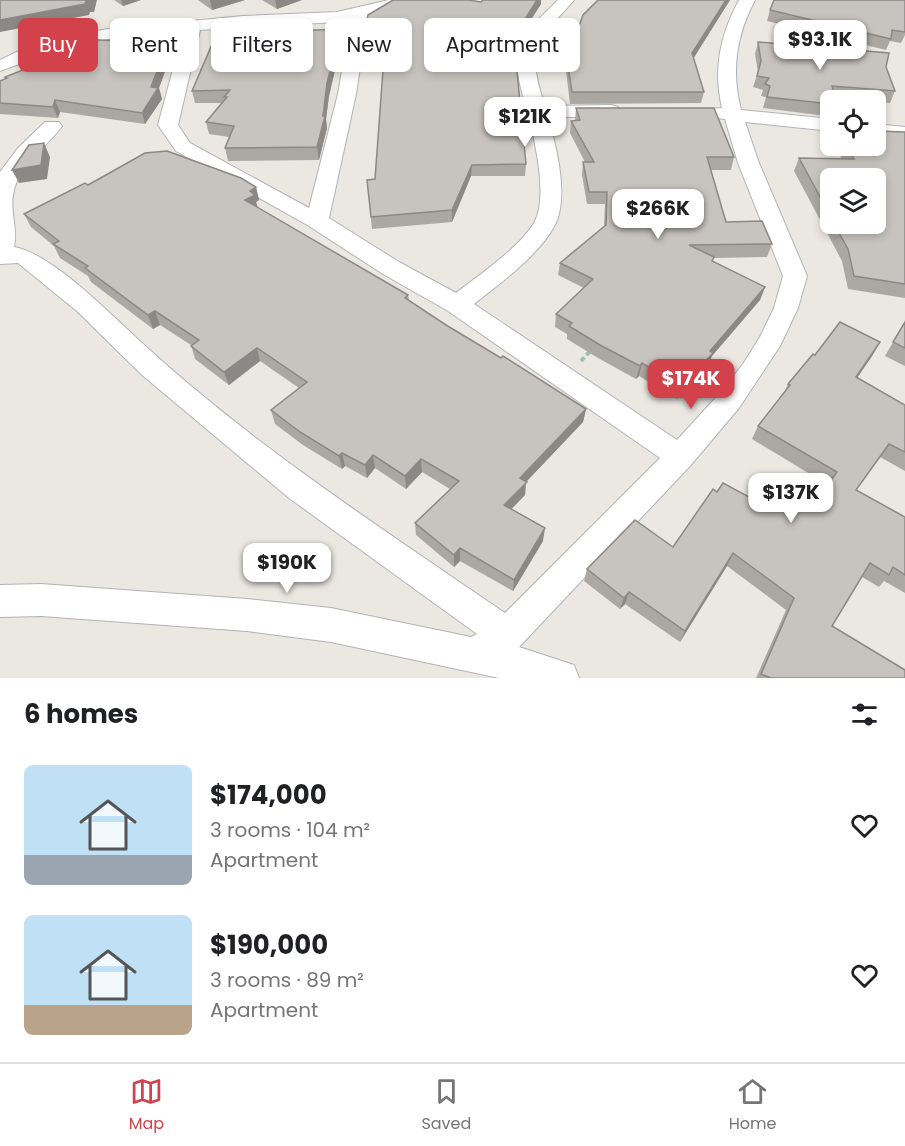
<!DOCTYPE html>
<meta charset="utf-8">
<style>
body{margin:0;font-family:Poppins,sans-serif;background:#f2f2f2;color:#202124;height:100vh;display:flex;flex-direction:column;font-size:22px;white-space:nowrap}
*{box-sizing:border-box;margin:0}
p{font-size:20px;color:#757577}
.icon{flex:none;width:33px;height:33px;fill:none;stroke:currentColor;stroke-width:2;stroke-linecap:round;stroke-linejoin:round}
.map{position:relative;height:678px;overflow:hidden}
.sheet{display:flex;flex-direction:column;background:#fff;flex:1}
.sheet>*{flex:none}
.guide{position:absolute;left:18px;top:18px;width:600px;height:54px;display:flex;gap:12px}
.controls{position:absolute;left:820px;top:90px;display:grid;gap:12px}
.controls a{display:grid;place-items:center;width:66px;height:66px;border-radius:9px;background:#fff;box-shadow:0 3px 9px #0003;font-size:30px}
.price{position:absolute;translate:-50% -51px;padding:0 14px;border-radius:12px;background:#fff;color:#222;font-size:20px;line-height:39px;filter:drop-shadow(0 2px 3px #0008)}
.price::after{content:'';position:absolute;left:50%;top:36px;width:18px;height:14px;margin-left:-9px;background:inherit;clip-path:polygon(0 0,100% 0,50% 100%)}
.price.on{background:#d3414a;color:#fff}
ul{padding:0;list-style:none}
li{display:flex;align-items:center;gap:18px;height:150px;padding:0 24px}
li span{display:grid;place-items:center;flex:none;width:168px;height:120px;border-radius:9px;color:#555}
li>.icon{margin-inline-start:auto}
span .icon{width:72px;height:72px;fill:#fffc;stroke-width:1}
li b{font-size:26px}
h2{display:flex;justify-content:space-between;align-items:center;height:72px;padding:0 24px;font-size:26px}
.chip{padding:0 21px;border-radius:9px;background:#fff;box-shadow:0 3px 9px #0003;font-size:21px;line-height:54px}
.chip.on{background:#d3414a;color:#fff}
.tab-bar{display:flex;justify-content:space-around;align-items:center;height:84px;border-top:2px solid #e0e0e0;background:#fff;font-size:16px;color:#757577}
.tab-bar a{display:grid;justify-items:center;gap:3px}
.tab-bar .on{color:#d3414a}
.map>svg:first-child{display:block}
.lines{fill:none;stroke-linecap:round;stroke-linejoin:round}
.street-casing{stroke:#b0b3b6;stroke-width:2}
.path{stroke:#9dc2a2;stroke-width:4;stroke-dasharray:5 3;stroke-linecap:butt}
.street{fill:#fff;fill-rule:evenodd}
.wall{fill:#aba8a4;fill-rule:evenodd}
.shaded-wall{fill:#8b8886}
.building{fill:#c7c3bf;stroke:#8b8886;stroke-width:1.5}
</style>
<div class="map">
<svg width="905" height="678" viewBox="0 0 905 678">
<rect width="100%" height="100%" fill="#ebe8e2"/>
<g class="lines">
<g class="street-casing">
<g id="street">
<path d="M 389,0 L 417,0 L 414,3 L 368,14 L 356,94 L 329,218 L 399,262 L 456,293 C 480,274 518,249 534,223 C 549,197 534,137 527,110 C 522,91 514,71 519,51 C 525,30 543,15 558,0 L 574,0 C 566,10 556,19 548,29 C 528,52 536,80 545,106 L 611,105 L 618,107 L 620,111 L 618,115 L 611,117 L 548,117 C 556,147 566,184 559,214 C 551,247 499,284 474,304 L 677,440 L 720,393 L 743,364 L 760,337 L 774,308 L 783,276 L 738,163 L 725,119 L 710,117 L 708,113 L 710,109 L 722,108 C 713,69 720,35 739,0 L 755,0 C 736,36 731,70 741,110 L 831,119 L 831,131 L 745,122 L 759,163 L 807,276 L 798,308 L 780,346 L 739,408 L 690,466 L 519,647 L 574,665 L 579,678 L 499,678 L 331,642 L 247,631 L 41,616 L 0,617 L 0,585 L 41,584 L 247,599 L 331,608 L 471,637 L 477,634 L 289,498 L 142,375 L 78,312 L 18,263 L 0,264 L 0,172 L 18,148 L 45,122 L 59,122 L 62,126 C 45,150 18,163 13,195 C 10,213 18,228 14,247 C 49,253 100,304 127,329 C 241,437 375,524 505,613 L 660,458 L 448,311 L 383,274 L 309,226 L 176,151 L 158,125 L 183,32 L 108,39 L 65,47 L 0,71 L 0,60 L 27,47 L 56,38 L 108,29 L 243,16 L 337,12 ZM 351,18 L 338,94 L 309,208 L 190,143 L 178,125 L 200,30 L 337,22 Z"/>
<polygon points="876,124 905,127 905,139 876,136"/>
</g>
</g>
<polyline class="path" points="581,361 592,349"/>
<use href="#street" class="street"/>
</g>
<g class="wall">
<polygon points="114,0 141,0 123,6"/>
<polygon points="198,0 245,0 212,10"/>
<polygon points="262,0 302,0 277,9"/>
<polygon points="598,0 730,0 693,58 704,92 701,103 570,104 566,71 567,60"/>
<polygon points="905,0 905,35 901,43 890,41 886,50 767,21 770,10"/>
<polygon points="481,2 541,4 510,52 511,71 526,164 525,176 471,176 452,222 372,229 367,180 375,179 389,56 388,46 390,37 367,34 366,23"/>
<polygon points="177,38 159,88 162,99 145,124 60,112 58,118 0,114 0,81 6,79 5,77 32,66 27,56 80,39 120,41"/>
<polygon points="342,40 329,96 326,119 327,128 319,160 228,161 225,148 229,137 209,134 206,122 222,103 195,103 192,91"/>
<polygon points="758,42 886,67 895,91 890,103 876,102 876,100 832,98 826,116 763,108 766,97 761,96 763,90 753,87 758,72 755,54"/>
<polygon points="576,108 734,157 731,170 711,170 726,222 772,244 767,257 713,258 712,261 765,287 760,300 712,356 708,365 677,399 639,376 636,379 598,358 567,339 567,334 555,327 556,314 584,288 558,275 560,263 604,226 605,204 587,204 582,175 583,162 585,162 570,133 571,121 575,120"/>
<path d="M 905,132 L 905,298 L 848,289 L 842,261 L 794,171 L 799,158 L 842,159 L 834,146 L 876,146 ZM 831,178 L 876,224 L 831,224 Z"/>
<polygon points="88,185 256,187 259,200 256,202 257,207 408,295 409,300 446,325 586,409 583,422 526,482 525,495 511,509 543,541 513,591 460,561 454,567 416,535 415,523 450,489 422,472 406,489 375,468 367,478 345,466 342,469 303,445 275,424 271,410 299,388 260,361 229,385 195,359 191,345 160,325 153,329 91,282 88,276 60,258 54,246 31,227 24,214"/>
<polygon points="905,322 905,366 885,356"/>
<polygon points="880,342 872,356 857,378 905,405 905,471 880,457 856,490 905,517 905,593 884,581 879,587 862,577 832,626 905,678 756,678 786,610 727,566 680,642 625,604 620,609 584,581 587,569 673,547 717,492 764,505 811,506 828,485 752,439 758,426 784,393 788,384 815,355"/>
</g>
<g class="shaded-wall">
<polygon points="91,0 97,0 94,12 90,12 89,15 0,32 0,20"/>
<polygon points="121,0 141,0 123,6"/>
<polygon points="210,0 245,0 212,10"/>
<polygon points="275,0 302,0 277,9"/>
<polygon points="537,0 541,0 541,4 509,54 510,43"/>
<polygon points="726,0 730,0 690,64 692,53"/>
<polygon points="174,27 177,38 159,88 162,99 145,124 142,113"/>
<polygon points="341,29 342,40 329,96 326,119 327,128 319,160 317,147 323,116 327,83"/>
<polygon points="55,100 60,112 58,118 53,107"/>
<polygon points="44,143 50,157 47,179 19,183 12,170"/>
<polygon points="472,165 471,176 452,222 452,210"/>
<polygon points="256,187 259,200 256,202 258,208 245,200 250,191"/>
<polygon points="765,287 760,300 712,356 708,365 677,399 681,387 710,351"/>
<polygon points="155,311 160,325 153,329 148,315"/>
<polygon points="880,342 872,356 848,391 856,377"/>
<polygon points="257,348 260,361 229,385 224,372"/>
<polygon points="642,363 639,376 636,379 640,366"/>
<polygon points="586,409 583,422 526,482 525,495 503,518 504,505 520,478"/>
<polygon points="342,453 345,466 342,469 339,456"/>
<polygon points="373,455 375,468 367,478 365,465"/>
<polygon points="421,459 422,472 406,489 405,476"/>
<polygon points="545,528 543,541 513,591 514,580"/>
<polygon points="460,548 460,561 454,567 454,555"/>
<polygon points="733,553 727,566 680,642 685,631"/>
<polygon points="629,592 625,604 620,609 624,598"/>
</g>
<g class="building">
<polygon points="0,0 91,0 91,1 86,1 85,4 0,20"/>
<polygon points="393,0 468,0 481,2 483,0 537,0 510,43 511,71 517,71 526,164 472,165 452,210 371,217 367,180 375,179 383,70 392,47 388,46 392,26 366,23 368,15"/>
<polygon points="598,0 726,0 692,53 704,92 572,92 567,60 583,15"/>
<polygon points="774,0 905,0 905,32 892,30 891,39 770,10"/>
<polygon points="174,27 151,87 158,88 142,113 55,100 53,107 0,103 0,81 7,78 5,77 43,62 27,56 43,45 61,38 79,35 78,39 120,41 125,29"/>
<polygon points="341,29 327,83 323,116 325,116 317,147 225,148 234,126 206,122 227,97 224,97 230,90 192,91 213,42 246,41 248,33"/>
<polygon points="758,42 889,53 886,67 895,91 832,86 834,93 831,104 767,97 770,86 765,84 769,78 757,76 761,61"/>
<polygon points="576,108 714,108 734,157 707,157 726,222 762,221 772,244 689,245 714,257 712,261 765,287 710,351 713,353 681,387 642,363 640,366 600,345 569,326 572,323 556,314 593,279 560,263 606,225 607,192 589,192 583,162 594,162 571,121 580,120"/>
<polygon points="876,131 905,132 905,284 854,276 848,249 834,224 876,224 876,178 831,178 831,217 799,158 854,159 846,146 876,146"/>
<polygon points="44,143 41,165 12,170 29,145"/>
<polygon points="167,151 241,178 256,187 250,191 255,195 245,200 408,295 405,298 446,325 501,358 503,356 586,409 520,478 527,482 504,505 545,528 514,580 460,548 454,555 415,523 459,481 421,459 405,476 373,455 365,465 342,453 339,456 300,432 271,410 307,382 257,348 224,372 191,346 199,340 155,311 148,315 85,268 88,266 53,244 59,241 24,214 85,183 88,185 145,153"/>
<polygon points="840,322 880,342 856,377 905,405 905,452 889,444 856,490 905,517 905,575 893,567 889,575 870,563 832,626 905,670 905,678 771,678 761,674 794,598 733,553 685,631 629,592 624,598 587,569 635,520 673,547 713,489 717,492 723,483 764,505 779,486 811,506 837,472 758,426 790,385 788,384 813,354 815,355"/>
<polygon points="905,322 905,348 893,342"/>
</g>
</svg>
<div class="controls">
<a><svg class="icon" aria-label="locate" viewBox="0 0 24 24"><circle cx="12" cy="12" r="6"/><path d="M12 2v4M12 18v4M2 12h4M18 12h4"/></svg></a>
<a><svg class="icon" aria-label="layers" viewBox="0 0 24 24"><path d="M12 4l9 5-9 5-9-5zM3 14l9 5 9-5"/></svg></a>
</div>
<b class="price" style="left:820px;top:71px">$93.1K</b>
<b class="price" style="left:525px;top:148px">$121K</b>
<b class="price" style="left:658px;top:240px">$266K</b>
<b class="price on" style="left:691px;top:410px">$174K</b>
<b class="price" style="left:791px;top:524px">$137K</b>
<b class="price" style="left:287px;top:594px">$190K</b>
<div class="guide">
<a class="chip on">Buy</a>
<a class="chip">Rent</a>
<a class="chip">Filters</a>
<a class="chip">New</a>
<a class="chip">Apartment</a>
</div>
</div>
<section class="sheet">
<h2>6 homes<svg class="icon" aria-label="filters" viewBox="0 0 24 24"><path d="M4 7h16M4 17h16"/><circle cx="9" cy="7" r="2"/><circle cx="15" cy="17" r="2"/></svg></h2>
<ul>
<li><span style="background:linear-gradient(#bfe0f5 75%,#9aa5b1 0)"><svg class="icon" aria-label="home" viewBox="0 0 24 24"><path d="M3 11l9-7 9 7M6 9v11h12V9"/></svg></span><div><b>$174,000</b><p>3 rooms · 104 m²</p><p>Apartment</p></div><svg class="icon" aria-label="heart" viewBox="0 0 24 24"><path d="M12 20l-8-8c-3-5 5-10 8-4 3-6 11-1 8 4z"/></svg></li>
<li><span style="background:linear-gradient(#bfe0f5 75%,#b9a48a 0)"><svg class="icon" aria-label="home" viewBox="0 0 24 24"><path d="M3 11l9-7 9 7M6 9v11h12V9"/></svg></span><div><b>$190,000</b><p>3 rooms · 89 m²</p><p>Apartment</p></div><svg class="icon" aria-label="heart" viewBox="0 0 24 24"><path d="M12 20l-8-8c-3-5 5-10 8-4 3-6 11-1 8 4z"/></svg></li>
</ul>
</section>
<nav class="tab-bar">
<a class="on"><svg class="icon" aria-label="map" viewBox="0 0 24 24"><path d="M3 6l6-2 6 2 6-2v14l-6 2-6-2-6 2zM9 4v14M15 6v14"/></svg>Map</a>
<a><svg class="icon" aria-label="saved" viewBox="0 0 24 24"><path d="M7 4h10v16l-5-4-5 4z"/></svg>Saved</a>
<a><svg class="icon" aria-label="home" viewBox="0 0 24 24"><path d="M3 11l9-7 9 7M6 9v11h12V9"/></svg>Home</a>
</nav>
